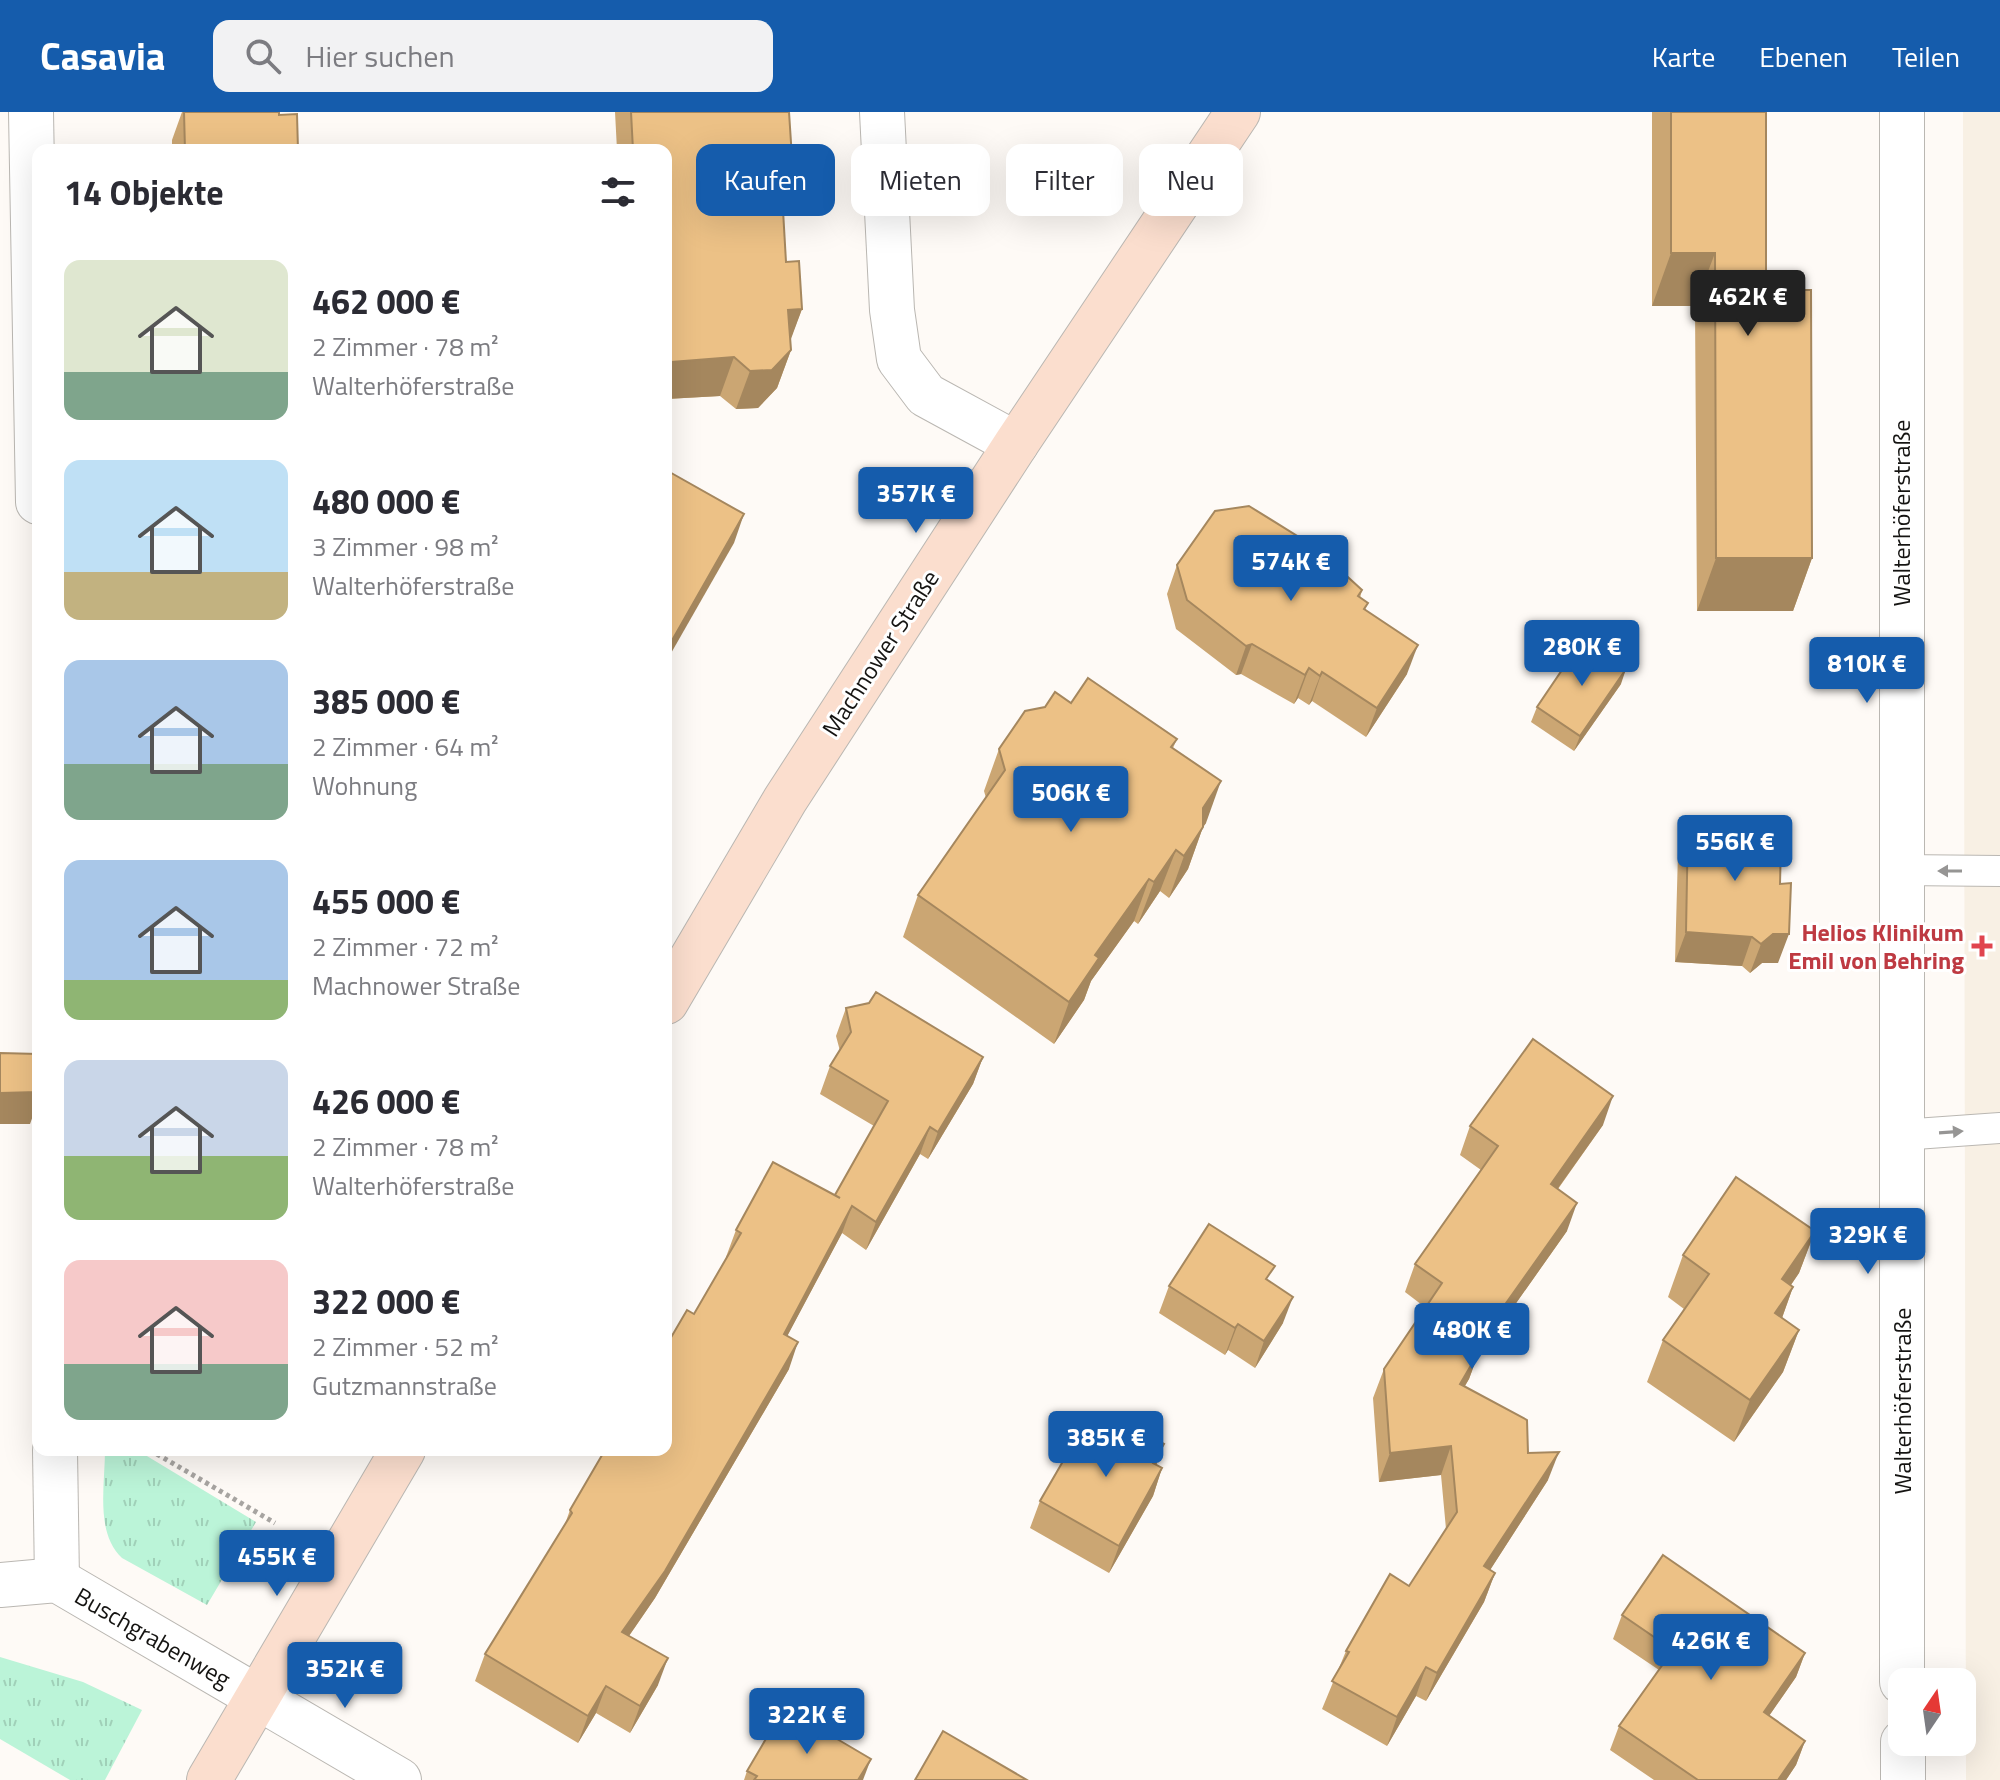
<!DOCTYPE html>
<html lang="de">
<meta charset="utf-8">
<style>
body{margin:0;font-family:"Titillium Web",sans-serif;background:#f2f2f3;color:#2b2b33;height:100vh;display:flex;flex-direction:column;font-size:30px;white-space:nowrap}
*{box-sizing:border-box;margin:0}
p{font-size:26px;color:#7c7c81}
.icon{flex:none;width:44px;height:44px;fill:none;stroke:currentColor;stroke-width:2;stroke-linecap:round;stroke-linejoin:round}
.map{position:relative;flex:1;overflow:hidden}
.panel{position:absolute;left:32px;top:32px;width:640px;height:1312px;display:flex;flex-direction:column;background:#fff;border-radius:16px;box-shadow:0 8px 32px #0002}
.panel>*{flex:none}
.top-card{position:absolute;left:696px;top:32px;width:760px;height:72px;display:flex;gap:16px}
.needle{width:52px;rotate:13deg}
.fabs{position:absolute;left:1888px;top:1556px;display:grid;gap:16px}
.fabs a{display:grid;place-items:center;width:88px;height:88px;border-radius:16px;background:#fff;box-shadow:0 8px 32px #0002;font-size:40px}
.price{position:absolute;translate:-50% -68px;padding:0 18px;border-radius:8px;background:#155cac;color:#fff;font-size:26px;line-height:52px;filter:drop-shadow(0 2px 4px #0008)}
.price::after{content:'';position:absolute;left:50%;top:48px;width:24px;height:18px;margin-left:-12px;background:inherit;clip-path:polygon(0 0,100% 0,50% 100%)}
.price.on{background:#222;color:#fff}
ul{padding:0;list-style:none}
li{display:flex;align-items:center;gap:24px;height:200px;padding:0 32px}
li span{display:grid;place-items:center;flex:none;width:224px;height:160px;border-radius:16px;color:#555}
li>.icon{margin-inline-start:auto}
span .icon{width:96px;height:96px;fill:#fffc;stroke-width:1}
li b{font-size:34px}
h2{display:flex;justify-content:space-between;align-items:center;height:96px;padding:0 32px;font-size:34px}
.pill{padding:0 28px;border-radius:16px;background:#fff;box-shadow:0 8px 32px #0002;font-size:28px;line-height:72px}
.pill.on{background:#155cac;color:#fff}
header{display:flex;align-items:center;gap:48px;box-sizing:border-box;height:112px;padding:0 40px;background:#155cac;color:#fff}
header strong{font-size:38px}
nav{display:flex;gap:44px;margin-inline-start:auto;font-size:28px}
.search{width:560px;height:72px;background:#f2f2f3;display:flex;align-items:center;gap:20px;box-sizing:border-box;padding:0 28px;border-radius:16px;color:#7c7c81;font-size:30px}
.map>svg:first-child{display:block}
.built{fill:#f8f0e4}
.grass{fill:url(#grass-tufts)}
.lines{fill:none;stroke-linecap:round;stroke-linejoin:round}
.service-casing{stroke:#bab7b2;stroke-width:32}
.minor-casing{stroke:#bab7b2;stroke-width:46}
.secondary-casing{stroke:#bab7b2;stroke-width:46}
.path{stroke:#a7a4a1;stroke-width:5;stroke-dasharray:4 4;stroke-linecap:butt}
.service{stroke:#fff;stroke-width:30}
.minor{stroke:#fff;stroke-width:44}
.secondary{stroke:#fbdece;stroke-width:44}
.wall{fill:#cba673}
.shaded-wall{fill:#a5875e}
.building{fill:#ecc186;stroke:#a5875e;stroke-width:2}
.oneway{fill:#969594}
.health-dot{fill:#e0444e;stroke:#fff;stroke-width:3}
.labels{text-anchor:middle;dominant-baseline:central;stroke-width:6;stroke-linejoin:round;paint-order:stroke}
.street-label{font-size:24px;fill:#151412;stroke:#fff}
.health-label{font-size:24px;font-weight:bold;fill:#be3a42;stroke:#fff;text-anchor:end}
</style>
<header>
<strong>Casavia</strong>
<div class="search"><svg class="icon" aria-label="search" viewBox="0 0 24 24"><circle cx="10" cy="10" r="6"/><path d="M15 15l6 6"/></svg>Hier suchen</div>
<nav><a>Karte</a><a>Ebenen</a><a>Teilen</a></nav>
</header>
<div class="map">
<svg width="2000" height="1668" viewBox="0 0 2000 1668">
<defs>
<pattern id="grass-tufts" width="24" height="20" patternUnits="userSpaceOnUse" patternTransform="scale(2)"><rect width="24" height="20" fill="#bbf4d8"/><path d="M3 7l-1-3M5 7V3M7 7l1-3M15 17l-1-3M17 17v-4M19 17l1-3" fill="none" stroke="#a0d0b8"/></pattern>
</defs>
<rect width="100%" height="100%" fill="#fefaf6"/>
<polygon class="built" points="1963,0 2000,0 2000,1668 1966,1668"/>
<g class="grass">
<path d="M 105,1338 L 137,1338 L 256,1410 L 207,1493 L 122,1446 C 95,1421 105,1373 105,1338 Z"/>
<polygon points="0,1545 83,1570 142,1598 105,1668 70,1668 0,1627"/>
</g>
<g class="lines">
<g class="service-casing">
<g id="service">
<polyline points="1901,758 2000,759"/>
<polyline points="1901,1023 2000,1016"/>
</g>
</g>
<g class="minor-casing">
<g id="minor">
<polyline points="31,0 38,390"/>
<polyline points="882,0 892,198 899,247 926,283 1016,332"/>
<polyline points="1902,0 1902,1570"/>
<polyline points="55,1338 57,1468"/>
<polyline points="0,1473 57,1468 399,1668"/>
<polyline points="1903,1630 1903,1668"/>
</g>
</g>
<g class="secondary-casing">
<g id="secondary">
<polyline points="666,890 785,688 1016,332 1238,0"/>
<polyline points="209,1668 403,1338"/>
</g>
</g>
<polyline class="path" points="150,1338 275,1411"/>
<use href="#service" class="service"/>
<use href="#minor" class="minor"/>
<use href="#secondary" class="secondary"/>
</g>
<g class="wall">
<polygon points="182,0 279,0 279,3 298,38 172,38 172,28"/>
<polygon points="615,0 789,0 781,74 786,150 802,197 790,228 791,238 777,276 758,296 736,297 720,284 666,287 666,38 617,38"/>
<polygon points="1652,0 1766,0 1766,178 1812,446 1793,499 1697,499 1695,194 1652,194"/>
<polygon points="1177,453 1362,478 1360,486 1368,491 1365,498 1407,562 1366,625 1312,589 1309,593 1298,586 1294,592 1241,562 1236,563 1176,517 1167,482"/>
<polygon points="1621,572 1574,639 1531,610 1537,595"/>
<polygon points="1071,591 1177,627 1173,636 1206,711 1203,715 1188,757 1169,786 1160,779 1138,812 1134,809 1091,869 1084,888 1054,932 903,825 918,783 986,686 984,679 999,637"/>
<polygon points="1688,711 1755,730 1778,851 1762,851 1750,861 1742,854 1675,850 1678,740"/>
<polygon points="846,896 983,945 973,972 928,1047 920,1042 866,1138 842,1121 787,1224 789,1257 655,1486 629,1524 658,1573 630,1621 596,1601 578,1631 475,1569 485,1542 565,1412 570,1398 694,1202 727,1145 726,1145 736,1118 835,1084 874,1014 820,982 830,954 840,939 836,924"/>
<polygon points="1603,1013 1558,1077 1567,1119 1476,1248 1469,1267 1465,1274 1528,1341 1548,1368 1490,1458 1495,1461 1484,1490 1426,1589 1416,1584 1387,1634 1322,1597 1346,1539 1409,1474 1446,1417 1441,1363 1379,1370 1373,1286 1384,1257 1426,1196 1405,1180 1415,1152 1481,1058 1460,1043 1470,1014"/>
<polygon points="1815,1119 1799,1161 1791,1173 1793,1175 1782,1206 1799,1218 1783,1260 1734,1330 1647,1270 1663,1228 1684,1197 1668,1185 1683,1143"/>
<polygon points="1269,1169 1283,1211 1255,1256 1228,1238 1225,1243 1159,1201 1169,1174"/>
<polygon points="1104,1323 1164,1332 1156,1353 1162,1356 1153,1384 1109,1461 1030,1416 1040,1389"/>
<polygon points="1622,1503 1805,1541 1796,1565 1769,1604 1805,1629 1796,1653 1786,1668 1654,1668 1610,1638 1619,1614 1659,1558 1613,1527"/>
<polygon points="747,1659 863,1668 744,1668"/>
</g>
<g class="shaded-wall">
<polygon points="780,46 792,46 778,84"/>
<polygon points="1671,141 1715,141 1695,194 1652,194"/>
<polygon points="802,197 788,235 788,198"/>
<polygon points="791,238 777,276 758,296 736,297 750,259"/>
<polygon points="734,245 720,284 666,287 666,262 671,250"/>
<polygon points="744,402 734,431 666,550 666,539"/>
<polygon points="1716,446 1812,446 1793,499 1697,499"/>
<polygon points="1252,532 1241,562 1236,563 1246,534"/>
<polygon points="1418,533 1407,562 1366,625 1377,596"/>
<polygon points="1309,556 1298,586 1294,592 1305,563"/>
<polygon points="1626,557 1621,572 1574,639 1580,624"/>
<polygon points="1322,560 1312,589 1309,593 1320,564"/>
<polygon points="1221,669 1206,711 1187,738 1203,696"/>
<polygon points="1203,715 1188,757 1169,786 1184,744"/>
<polygon points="1176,738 1160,779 1138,812 1154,770"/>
<polygon points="1149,767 1134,809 1091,869 1084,888 1054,932 1069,890 1095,843"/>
<polygon points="1686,820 1752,825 1742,854 1675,850"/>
<polygon points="1773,822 1789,822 1778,851 1762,851 1750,861 1761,832"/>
<polygon points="983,945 973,972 928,1047 938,1020"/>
<polygon points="38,980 38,990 30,1012 0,1012 0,981"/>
<polygon points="1613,984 1603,1013 1541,1100 1551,1072"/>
<polygon points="930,1015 920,1042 866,1138 876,1110"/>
<polygon points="1577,1091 1567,1119 1476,1248 1469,1267 1449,1300 1475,1235"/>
<polygon points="852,1094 842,1121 774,1249 784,1222"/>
<polygon points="1815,1119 1799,1161 1766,1209 1782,1167"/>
<polygon points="1793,1175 1778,1217 1775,1201"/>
<polygon points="1293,1185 1283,1211 1255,1256 1264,1229"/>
<polygon points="1238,1212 1228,1238 1225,1243 1235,1216"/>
<polygon points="1799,1218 1783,1260 1734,1330 1750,1288"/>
<polygon points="798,1230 789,1257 655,1486 613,1547 622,1520"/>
<polygon points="1164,1332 1154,1359 1153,1351"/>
<polygon points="1451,1334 1441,1363 1379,1370 1390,1341"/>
<polygon points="1559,1340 1548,1368 1474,1483 1484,1454"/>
<polygon points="1162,1356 1153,1384 1109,1461 1119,1434"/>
<polygon points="1495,1461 1484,1490 1426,1589 1437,1561"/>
<polygon points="1805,1541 1796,1565 1755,1624 1764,1600"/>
<polygon points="668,1546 658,1573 630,1621 640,1594"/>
<polygon points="1426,1555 1416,1584 1387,1634 1397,1605"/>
<polygon points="606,1574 596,1601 578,1631 588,1604"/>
<polygon points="1805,1629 1796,1653 1786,1668 1778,1668"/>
<polygon points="871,1647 863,1668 858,1668"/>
</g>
<g class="building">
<polygon points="184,0 279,0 279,3 297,2 298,38 185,38"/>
<polygon points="631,0 789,0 792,46 780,46 786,150 799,149 802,197 788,198 791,238 772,258 750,259 734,245 671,250 666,246 666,38 633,38"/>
<polygon points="1671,0 1766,0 1766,178 1811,178 1812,446 1716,446 1715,141 1671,141"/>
<polygon points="666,358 744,402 666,539"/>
<polygon points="1249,394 1315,435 1362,478 1358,484 1368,491 1364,497 1418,533 1377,596 1322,560 1320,564 1309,556 1305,563 1252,532 1246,534 1187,488 1177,453 1215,399"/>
<polygon points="1583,527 1626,557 1580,624 1537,595"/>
<polygon points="1088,566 1177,627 1171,635 1221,669 1203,696 1203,715 1184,744 1176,738 1154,770 1149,767 1095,843 1099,846 1069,890 918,783 1005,658 999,637 1025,599 1045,595 1055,580 1071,591"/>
<polygon points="1688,711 1755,713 1755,730 1781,730 1780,772 1791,771 1789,822 1773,822 1761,832 1752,825 1686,820"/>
<polygon points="876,880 983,945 938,1020 930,1015 876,1110 852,1094 784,1222 798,1230 665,1459 622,1520 668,1546 640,1594 606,1574 588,1604 485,1542 572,1401 570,1398 605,1338 666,1338 666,1234 687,1198 694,1202 741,1121 736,1118 773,1050 840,1086 835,1083 888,989 830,954 851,920 846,896 869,891"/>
<polygon points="1533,927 1613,984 1551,1072 1577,1091 1475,1235 1480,1238 1460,1272 1527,1308 1528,1341 1559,1340 1484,1454 1495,1461 1437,1561 1426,1555 1397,1605 1332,1569 1349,1540 1346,1539 1390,1462 1409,1474 1457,1400 1451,1334 1390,1341 1384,1257 1442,1171 1415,1152 1498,1034 1470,1014"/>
<polygon points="0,941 38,942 38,980 0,981"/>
<polygon points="1736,1065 1815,1119 1782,1167 1793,1175 1775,1201 1799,1218 1750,1288 1663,1228 1709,1162 1683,1143"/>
<polygon points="1209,1112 1275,1154 1266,1167 1293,1185 1264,1229 1238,1212 1235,1216 1169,1174"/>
<polygon points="1115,1305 1164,1332 1153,1351 1162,1356 1119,1434 1040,1389 1084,1313 1104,1323"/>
<polygon points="1663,1443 1805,1541 1764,1600 1805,1629 1778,1668 1698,1668 1619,1614 1673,1538 1622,1503"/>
<polygon points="793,1601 871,1647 858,1668 754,1668 757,1664 747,1659 770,1620 779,1626"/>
<polygon points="943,1619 1027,1668 915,1668"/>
</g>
<defs><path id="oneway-solid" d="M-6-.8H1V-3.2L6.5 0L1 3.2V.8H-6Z" transform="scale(2)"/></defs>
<g class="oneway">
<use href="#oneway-solid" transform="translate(1950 759) rotate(-180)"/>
<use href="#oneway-solid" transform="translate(1951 1020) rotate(-4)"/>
</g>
<path class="health-dot" d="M1978 822h8v8h8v8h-8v8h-8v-8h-8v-8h8z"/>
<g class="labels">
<g class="street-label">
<text transform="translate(1901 401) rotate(-90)">Walterhöferstraße</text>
<text transform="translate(880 541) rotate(-57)">Machnower Straße</text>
<text transform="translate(1902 1289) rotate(-90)">Walterhöferstraße</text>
<text transform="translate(153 1525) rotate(30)">Buschgrabenweg</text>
</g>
<g class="health-label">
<text x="1964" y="820">Helios Klinikum<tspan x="1964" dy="28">Emil von Behring</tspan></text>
</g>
</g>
</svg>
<div class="fabs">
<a><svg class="needle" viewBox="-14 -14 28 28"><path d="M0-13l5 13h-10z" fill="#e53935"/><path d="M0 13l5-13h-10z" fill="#7c7c81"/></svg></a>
</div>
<b class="price on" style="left:1748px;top:226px">462K €</b>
<b class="price" style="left:916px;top:423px">357K €</b>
<b class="price" style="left:1291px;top:491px">574K €</b>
<b class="price" style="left:1582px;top:576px">280K €</b>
<b class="price" style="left:1867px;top:593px">810K €</b>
<b class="price" style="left:1071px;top:722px">506K €</b>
<b class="price" style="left:1735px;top:771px">556K €</b>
<b class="price" style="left:1868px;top:1164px">329K €</b>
<b class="price" style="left:1472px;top:1259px">480K €</b>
<b class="price" style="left:1106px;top:1367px">385K €</b>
<b class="price" style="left:277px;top:1486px">455K €</b>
<b class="price" style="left:1711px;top:1570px">426K €</b>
<b class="price" style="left:345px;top:1598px">352K €</b>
<b class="price" style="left:807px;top:1644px">322K €</b>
<div class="top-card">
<a class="pill on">Kaufen</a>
<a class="pill">Mieten</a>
<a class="pill">Filter</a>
<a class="pill">Neu</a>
</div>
<section class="panel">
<h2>14 Objekte<svg class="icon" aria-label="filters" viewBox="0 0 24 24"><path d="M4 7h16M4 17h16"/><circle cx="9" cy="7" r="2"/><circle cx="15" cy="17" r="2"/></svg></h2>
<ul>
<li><span style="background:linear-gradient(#dfe7d0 70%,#7fa58c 0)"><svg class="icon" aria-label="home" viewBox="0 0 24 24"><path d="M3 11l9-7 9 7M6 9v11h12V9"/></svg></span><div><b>462 000 €</b><p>2 Zimmer · 78 m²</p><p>Walterhöferstraße</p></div></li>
<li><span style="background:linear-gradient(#bfe0f5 70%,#c2b280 0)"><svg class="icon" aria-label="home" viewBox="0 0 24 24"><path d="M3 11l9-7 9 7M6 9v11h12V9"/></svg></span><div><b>480 000 €</b><p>3 Zimmer · 98 m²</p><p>Walterhöferstraße</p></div></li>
<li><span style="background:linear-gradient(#a9c7e8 65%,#7fa58c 0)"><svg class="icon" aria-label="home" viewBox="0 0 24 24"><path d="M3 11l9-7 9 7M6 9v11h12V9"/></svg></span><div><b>385 000 €</b><p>2 Zimmer · 64 m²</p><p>Wohnung</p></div></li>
<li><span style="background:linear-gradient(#a9c7e8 75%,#8fb573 0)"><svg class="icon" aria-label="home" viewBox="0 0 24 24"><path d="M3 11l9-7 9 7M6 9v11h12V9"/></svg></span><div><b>455 000 €</b><p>2 Zimmer · 72 m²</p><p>Machnower Straße</p></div></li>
<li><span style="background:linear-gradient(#c9d6e8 60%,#8fb573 0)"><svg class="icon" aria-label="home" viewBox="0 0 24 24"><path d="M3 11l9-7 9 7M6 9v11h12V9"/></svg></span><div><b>426 000 €</b><p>2 Zimmer · 78 m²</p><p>Walterhöferstraße</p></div></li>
<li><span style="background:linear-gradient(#f6c9c9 65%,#7fa58c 0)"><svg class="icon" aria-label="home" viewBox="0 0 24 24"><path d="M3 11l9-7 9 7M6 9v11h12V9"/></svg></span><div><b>322 000 €</b><p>2 Zimmer · 52 m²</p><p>Gutzmannstraße</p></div></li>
</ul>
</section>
</div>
